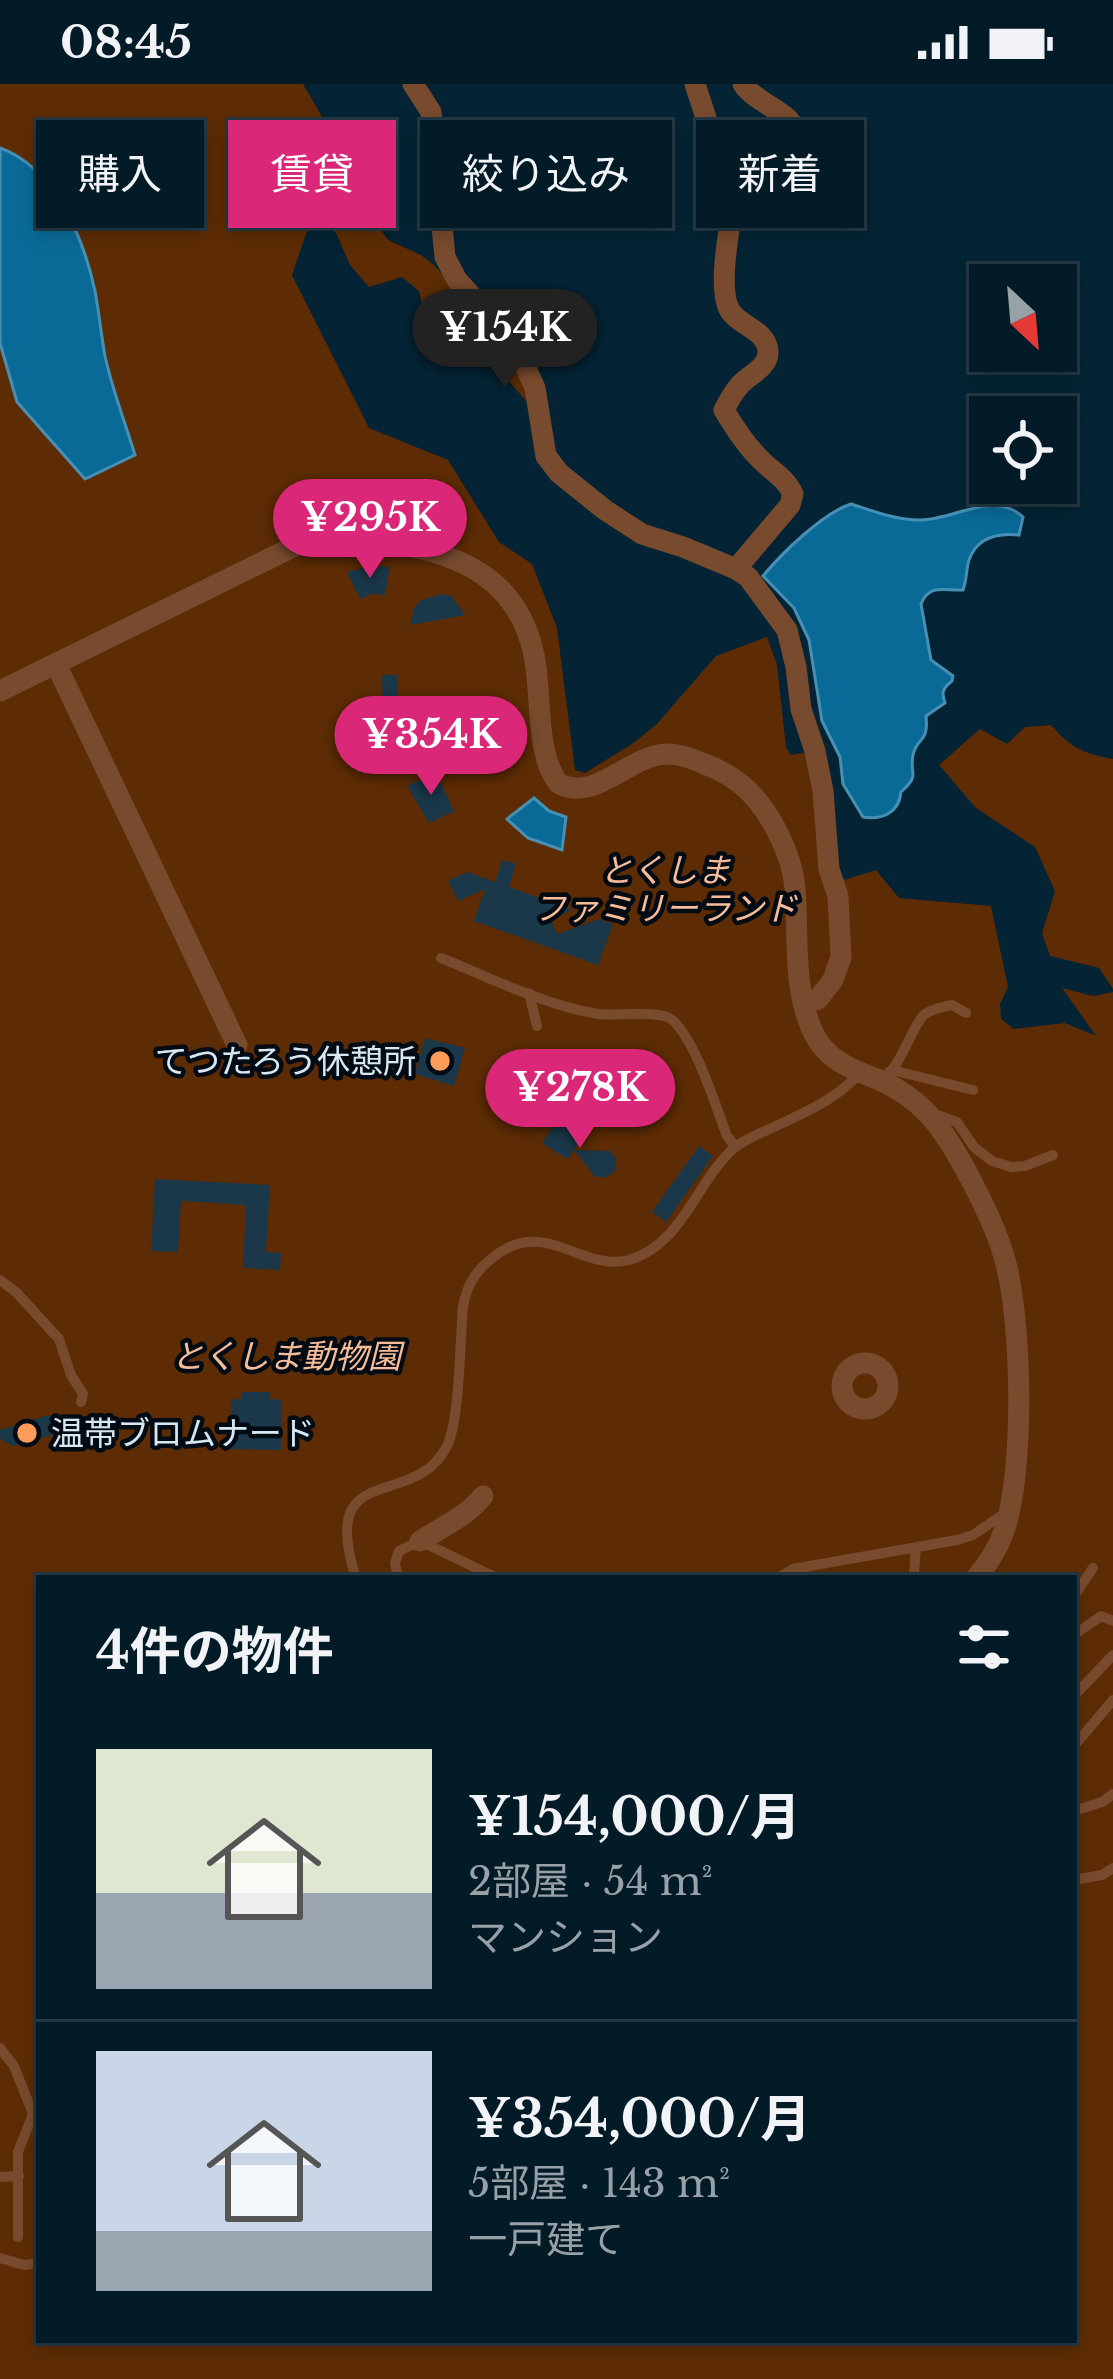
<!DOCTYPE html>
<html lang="ja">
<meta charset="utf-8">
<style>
body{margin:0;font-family:"Libre Baskerville","Noto Sans JP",serif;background:#0d232f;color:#f1f3f6;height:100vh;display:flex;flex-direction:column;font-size:45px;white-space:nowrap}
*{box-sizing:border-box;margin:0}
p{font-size:39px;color:#97a1a7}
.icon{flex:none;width:66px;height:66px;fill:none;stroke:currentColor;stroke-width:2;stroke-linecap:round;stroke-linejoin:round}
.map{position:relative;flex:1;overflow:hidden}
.sheet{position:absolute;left:36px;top:1491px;width:1041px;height:768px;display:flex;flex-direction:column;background:#031a27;border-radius:0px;box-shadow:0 6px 18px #0003,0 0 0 3px #243844}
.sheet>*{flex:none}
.guide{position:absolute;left:36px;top:36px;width:1041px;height:108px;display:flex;gap:24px}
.needle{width:78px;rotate:154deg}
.controls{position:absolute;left:969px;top:180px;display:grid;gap:24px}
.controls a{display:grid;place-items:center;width:108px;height:108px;border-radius:0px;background:#031a27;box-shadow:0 6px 18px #0003,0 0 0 3px #243844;font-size:60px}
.price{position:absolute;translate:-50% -102px;padding:0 27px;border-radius:42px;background:#db2777;color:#fff;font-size:39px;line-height:78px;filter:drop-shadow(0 3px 6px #0008)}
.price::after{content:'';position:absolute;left:50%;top:72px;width:36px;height:27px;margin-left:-18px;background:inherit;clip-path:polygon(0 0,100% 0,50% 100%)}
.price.active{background:#222;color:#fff}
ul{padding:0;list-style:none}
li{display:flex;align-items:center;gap:36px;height:300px;padding:0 60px}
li+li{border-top:3px solid #243844}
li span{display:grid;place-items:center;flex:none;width:336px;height:240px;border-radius:0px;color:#555}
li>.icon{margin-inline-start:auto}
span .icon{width:144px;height:144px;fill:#fffc;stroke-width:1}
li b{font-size:51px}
h2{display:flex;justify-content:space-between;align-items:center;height:144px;padding:0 60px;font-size:51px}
.chip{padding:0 42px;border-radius:0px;background:#031a27;box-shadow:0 6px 18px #0003,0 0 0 3px #243844;font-size:42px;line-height:108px}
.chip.active{background:#db2777;color:#fff}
.status{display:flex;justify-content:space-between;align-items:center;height:84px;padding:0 60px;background:#031a27;direction:ltr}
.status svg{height:33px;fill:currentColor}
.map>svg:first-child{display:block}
.green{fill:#5d2c04;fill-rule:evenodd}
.water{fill:#0a6a97;stroke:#4890b3;stroke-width:3}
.building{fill:#1a384a}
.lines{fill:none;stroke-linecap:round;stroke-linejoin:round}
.lane{stroke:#784b2e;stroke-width:10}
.street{stroke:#784b2e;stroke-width:21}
.poi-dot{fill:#fe9b59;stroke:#020b13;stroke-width:4.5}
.labels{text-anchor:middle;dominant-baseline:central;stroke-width:9;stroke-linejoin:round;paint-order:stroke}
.park-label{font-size:33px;font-style:italic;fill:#f6bc99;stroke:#020b13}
.poi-label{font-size:33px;fill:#d7e8f3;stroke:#020b13;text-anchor:end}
</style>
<div class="status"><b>08:45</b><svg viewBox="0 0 49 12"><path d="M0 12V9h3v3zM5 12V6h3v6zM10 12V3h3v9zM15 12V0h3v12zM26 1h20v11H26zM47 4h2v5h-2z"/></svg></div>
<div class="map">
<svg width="1113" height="2295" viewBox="0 0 1113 2295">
<rect width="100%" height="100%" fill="#042334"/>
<g class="green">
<path d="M 0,0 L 303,0 L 344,70 L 359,116 L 388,156 L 421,171 L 434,181 L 522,283 L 527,318 L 462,244 L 425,232 L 419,207 L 402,193 L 369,203 L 350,181 L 336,149 L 300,117 L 311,135 L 292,191 L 369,344 L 448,376 L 499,458 L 532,480 L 557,544 L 575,686 L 585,689 L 632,660 L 656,641 L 716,572 L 767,553 L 777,581 L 786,663 L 791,671 L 820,666 L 834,776 L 844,796 L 876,786 L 899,814 L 991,822 L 1008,903 L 1000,920 L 1001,935 L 1014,945 L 1065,939 L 1096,952 L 1062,904 L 1093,912 L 1113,908 L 1113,2295 L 0,2295 ZM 39,1494 L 1074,1494 L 1074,2256 L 39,2256 Z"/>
<path d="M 1051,641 C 1071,664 1082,669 1113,675 L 1113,905 L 1099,884 L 1050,872 L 1042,849 L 1055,807 L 1035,763 L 976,724 L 939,681 L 980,645 L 1007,660 L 1025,643 Z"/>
</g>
<g class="water">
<path d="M 0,64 C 54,83 84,155 95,207 C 99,228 101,250 105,272 C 112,305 125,338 135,371 L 85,395 L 17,318 L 0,259 Z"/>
<path d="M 851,420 C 873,427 896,436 919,436 C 953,437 993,405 1023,433 L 1019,451 C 999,449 977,453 969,476 C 966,485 967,496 963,506 C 945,507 929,499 921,520 L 931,576 L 953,592 L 952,597 C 943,604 941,608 945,619 L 926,632 C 929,660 917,652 913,671 C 909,691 921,690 901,708 C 899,729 882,736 863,733 L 843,700 L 840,673 L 822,637 L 809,556 L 794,524 L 763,492 C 782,469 823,429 851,420 Z"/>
<polygon points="534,714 549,727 566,733 562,766 528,754 507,735"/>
</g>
<g class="building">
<polygon points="370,482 390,483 385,511 372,510 360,515 347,488"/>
<polygon points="441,510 451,512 465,531 410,541 414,524 420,517"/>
<polygon points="382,591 397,591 397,645 383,645"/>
<polygon points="436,689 454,727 429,739 407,702"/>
<polygon points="502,776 516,780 509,803 572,826 551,836 557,850 599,835 613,840 598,881 474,837 485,805 458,817 448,797 467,788 495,798"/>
<polygon points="425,954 465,964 454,1002 415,990"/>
<polygon points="565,1039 584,1051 574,1066 610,1067 616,1074 616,1086 607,1093 595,1093 574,1066 567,1075 542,1059 554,1041 561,1045"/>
<polygon points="699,1062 713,1072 666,1138 652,1128"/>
<polygon points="155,1095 270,1101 266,1168 281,1169 280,1186 243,1184 246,1121 181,1117 178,1168 151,1167"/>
<polygon points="241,1308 270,1308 270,1315 282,1316 281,1366 230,1365 231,1315 241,1315"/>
<polygon points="48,1331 59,1339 54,1345 55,1350 13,1362 0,1355 0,1346"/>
</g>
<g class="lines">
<g class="lane">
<path d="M 441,874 C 491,894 544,921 598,930 C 615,932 660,926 671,935 C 695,954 716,1023 727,1052 L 736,1063"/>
<polyline points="529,909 537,942"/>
<path d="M 892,986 C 904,971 913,943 923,932 C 930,925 943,923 952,921 L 966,929"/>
<polyline points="889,988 892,986 973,1006"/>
<polyline points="935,1033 940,1032 957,1038 974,1063 992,1077 1011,1083 1025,1082 1053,1071"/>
<polyline points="0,1196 16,1208 59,1255 71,1291 83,1310 81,1318"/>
<polyline points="781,1492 793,1485 957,1456 973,1451 1005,1429"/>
<path d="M 356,1494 C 317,1373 414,1428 447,1362 C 460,1335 460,1256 463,1222 C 467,1202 474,1189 490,1176 C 543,1129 581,1189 629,1176 C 682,1161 696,1098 734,1064 C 745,1055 761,1049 774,1043 C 806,1028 835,1016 859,990"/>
<polyline points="398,1494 395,1479 399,1467 420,1457 497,1494"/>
<polyline points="912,1494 914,1490 916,1463"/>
<polyline points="1074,1512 1093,1484"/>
<polyline points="1074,1551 1101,1532 1113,1537"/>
<polyline points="1074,1612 1113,1571"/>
<polyline points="1074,1662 1113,1616"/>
<polyline points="1074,1727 1102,1718 1113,1710"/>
<polyline points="1074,1796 1102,1791 1113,1784"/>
<polyline points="0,1964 14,1982 33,2030 18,2068 18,2153"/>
<polyline points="0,2093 19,2092"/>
<polyline points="0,2174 24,2181 39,2179"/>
</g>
<g class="street">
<polyline points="413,0 431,28 445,173 457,196 502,245 521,273 535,304 546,372 559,389 605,426 642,450 683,463 736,485"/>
<path d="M 695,0 L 709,43 L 730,67 L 737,80 C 737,118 717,185 727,220 C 733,242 766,243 768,267 C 769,284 748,291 739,302 C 733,309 728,318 724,326 C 734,343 745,360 759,374 C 771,387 786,394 793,410 L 790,421 L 736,485 L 748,493 L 787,546 L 796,583 L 801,625 L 815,667 L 823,707 L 829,785 L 838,812 L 841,873 L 833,896 L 818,915 L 805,919"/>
<path d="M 743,0 C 754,16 774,22 788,35 C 802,50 822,93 823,113 C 823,120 821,126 820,132"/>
<polyline points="56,580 237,961"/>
<path d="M 0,607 L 299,460 C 330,453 360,454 392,459 C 461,470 518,495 534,571 C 542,609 535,668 558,699 C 595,720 628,671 667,670 C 679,670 691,674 702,679 C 716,684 730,691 742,701 C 769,724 792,769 795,804 C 799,853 792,902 813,948 C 826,976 851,985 877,995 C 896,1003 915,1016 929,1031 C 955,1059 995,1138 1005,1176 C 1022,1237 1025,1387 1004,1447 C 998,1465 988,1480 976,1494"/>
<circle cx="865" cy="1302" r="23"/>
<path d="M 420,1457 C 442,1443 466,1433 483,1412"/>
</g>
</g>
<g class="poi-dot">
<circle cx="440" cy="977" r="12"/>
<circle cx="27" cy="1349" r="12"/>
</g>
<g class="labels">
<g class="park-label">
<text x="665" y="786">とくしま<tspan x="665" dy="38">ファミリーランド</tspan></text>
<text x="286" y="1272">とくしま動物園</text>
</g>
<g class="poi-label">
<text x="416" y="977">てつたろう休憩所</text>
<text x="51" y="1349" text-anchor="start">温帯ブロムナード</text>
</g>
</g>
</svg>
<div class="controls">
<a><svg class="needle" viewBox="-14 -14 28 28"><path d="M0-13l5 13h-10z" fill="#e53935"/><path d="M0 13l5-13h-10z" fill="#97a1a7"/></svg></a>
<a><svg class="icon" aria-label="locate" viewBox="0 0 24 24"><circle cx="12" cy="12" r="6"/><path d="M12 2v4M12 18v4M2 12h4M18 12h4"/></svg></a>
</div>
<b class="price active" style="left:505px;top:307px">¥154K</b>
<b class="price" style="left:370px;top:497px">¥295K</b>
<b class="price" style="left:431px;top:714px">¥354K</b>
<b class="price" style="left:580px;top:1067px">¥278K</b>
<div class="guide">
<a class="chip">購入</a>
<a class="chip active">賃貸</a>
<a class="chip">絞り込み</a>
<a class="chip">新着</a>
</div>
<section class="sheet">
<h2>4件の物件<svg class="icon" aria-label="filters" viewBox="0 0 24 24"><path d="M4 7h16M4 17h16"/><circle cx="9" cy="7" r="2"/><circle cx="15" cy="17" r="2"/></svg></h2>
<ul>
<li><span style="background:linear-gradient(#dfe7d0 60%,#9aa5b1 0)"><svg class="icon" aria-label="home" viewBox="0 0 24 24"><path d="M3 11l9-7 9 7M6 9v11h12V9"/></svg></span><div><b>¥154,000/月</b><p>2部屋 · 54 m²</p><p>マンション</p></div></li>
<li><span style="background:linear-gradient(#c9d6e8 75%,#9aa5b1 0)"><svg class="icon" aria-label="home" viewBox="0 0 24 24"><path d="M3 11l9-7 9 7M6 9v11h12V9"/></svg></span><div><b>¥354,000/月</b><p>5部屋 · 143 m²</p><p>一戸建て</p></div></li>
</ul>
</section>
</div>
